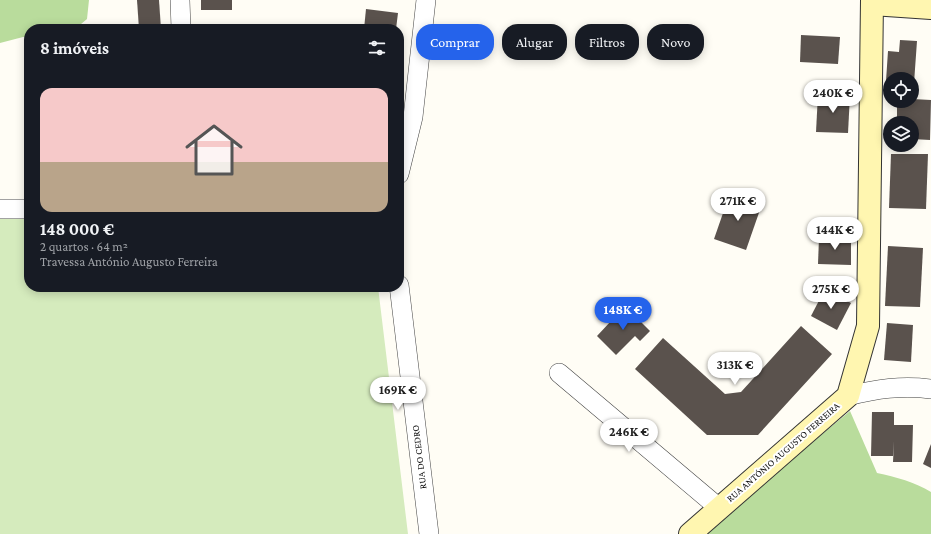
<!DOCTYPE html>
<html lang="pt">
<meta charset="utf-8">
<style>
body{margin:0;font-family:"Crimson Pro",serif;background:#20242c;color:#f1f3f6;height:100vh;display:flex;flex-direction:column;font-size:15px;white-space:nowrap}
*{box-sizing:border-box;margin:0}
p{font-size:13px;color:#9ea1a6}
.icon{flex:none;width:22px;height:22px;fill:none;stroke:currentColor;stroke-width:2;stroke-linecap:round;stroke-linejoin:round}
.map{position:relative;flex:1;overflow:hidden}
.details{position:absolute;left:24px;top:24px;width:380px;height:268px;display:flex;flex-direction:column;background:#171b24;border-radius:16px;box-shadow:0 2px 10px #0003}
.details>*{flex:none}
.hud{position:absolute;left:416px;top:24px;width:380px;height:36px;display:flex;gap:8px}
.fabs{position:absolute;left:883px;top:72px;display:grid;gap:8px}
.fabs a{display:grid;place-items:center;width:36px;height:36px;border-radius:50%;background:#171b24;box-shadow:0 2px 10px #0003;font-size:20px}
.price{position:absolute;translate:-50% -34px;padding:0 9px;border-radius:14px;background:#fff;color:#222;font-size:13px;line-height:26px;filter:drop-shadow(0 1px 2px #0008)}
.price::after{content:'';position:absolute;left:50%;top:24px;width:12px;height:9px;margin-left:-6px;background:inherit;clip-path:polygon(0 0,100% 0,50% 100%)}
.price.selected{background:#2563eb;color:#fff}
ul{padding:0;list-style:none}
li{display:grid;align-content:center;gap:8px;height:212px;padding:0 16px}
li span{display:grid;place-items:center;height:124px;border-radius:12px;color:#555}
li>.icon{margin-inline-start:auto}
span .icon{width:72px;height:72px;fill:#fffc;stroke-width:1}
li b{font-size:17px}
h2{display:flex;justify-content:space-between;align-items:center;height:48px;padding:0 16px;font-size:17px}
.chip{padding:0 14px;border-radius:16px;background:#171b24;box-shadow:0 2px 10px #0003;font-size:14px;line-height:36px}
.chip.selected{background:#2563eb;color:#fff}
.map>svg:first-child{display:block}
.green{fill:#d5ebbd}
.forest{fill:#b9dc9c}
.building{fill:#5a524d}
.lines{fill:none;stroke-linecap:round;stroke-linejoin:round}
.street-casing{stroke:#444;stroke-width:20}
.secondary-casing{stroke:#333;stroke-width:24}
.street{stroke:#fff;stroke-width:19}
.secondary{stroke:#fff6b0;stroke-width:22}
.labels{text-anchor:middle;dominant-baseline:central;stroke-width:4;stroke-linejoin:round;paint-order:stroke}
.street-label{font-size:10px;fill:#111;stroke:#fff}
</style>
<div class="map">
<svg width="931" height="534" viewBox="0 0 931 534">
<rect width="100%" height="100%" fill="#fffdf5"/>
<polygon class="green" points="0,217 29,218 29,287 378,287 408,534 0,534"/>
<g class="forest">
<polygon points="0,0 89,0 87,19 75,29 29,29 29,37 23,37 0,43"/>
<path d="M 850,411 L 877,473 C 896,477 915,482 931,492 L 931,534 L 701,534 Z"/>
</g>
<g class="building">
<polygon points="137,0 159,0 161,29 139,29"/>
<rect x="201" y="0" width="31" height="10"/>
<polygon points="366,9 398,13 396,29 364,29"/>
<polygon points="801,35 840,37 838,64 800,62"/>
<polygon points="900,40 917,41 914,83 912,82 912,79 890,79 890,81 886,81 888,51 899,52"/>
<polygon points="818,94 850,95 848,133 816,132"/>
<polygon points="912,99 931,100 930,140 912,139 912,123 897,123 897,101 912,101"/>
<polygon points="891,154 928,154 926,209 889,208"/>
<polygon points="730,193 762,204 746,250 714,239"/>
<polygon points="819,238 851,238 851,265 818,264"/>
<polygon points="888,246 923,248 920,307 885,306"/>
<polygon points="825,289 851,303 837,330 811,316"/>
<polygon points="625,306 650,331 640,341 635,336 616,355 597,336"/>
<polygon points="887,323 913,325 911,362 884,360"/>
<polygon points="801,326 832,354 758,435 707,435 635,369 663,338 725,394 741,392"/>
<polygon points="872,412 894,412 894,425 913,425 912,462 893,462 894,441 893,456 871,456"/>
<polygon points="931,444 931,468 923,464"/>
</g>
<g class="lines">
<g class="street-casing">
<g id="street">
<polyline points="180,0 181,29"/>
<polyline points="399,174 413,117 426,0"/>
<polyline points="0,209 29,209"/>
<polyline points="399,285 429,534"/>
<polyline points="559,373 719,508"/>
<path d="M 848,396 C 876,389 902,385 931,389"/>
</g>
</g>
<g class="secondary-casing">
<g id="secondary">
<polyline points="872,4 931,8"/>
<polyline points="690,534 848,396 868,326 872,0"/>
</g>
</g>
<use href="#street" class="street"/>
<use href="#secondary" class="secondary"/>
</g>
<g class="labels">
<g class="street-label">
<text transform="translate(783 452) rotate(-41)">RUA ANTÓNIO AUGUSTO FERREIRA</text>
<text transform="translate(419 457) rotate(-97)">RUA DO CEDRO</text>
</g>
</g>
</svg>
<div class="fabs">
<a><svg class="icon" aria-label="locate" viewBox="0 0 24 24"><circle cx="12" cy="12" r="6"/><path d="M12 2v4M12 18v4M2 12h4M18 12h4"/></svg></a>
<a><svg class="icon" aria-label="layers" viewBox="0 0 24 24"><path d="M12 4l9 5-9 5-9-5zM3 14l9 5 9-5"/></svg></a>
</div>
<b class="price" style="left:833px;top:114px">240K €</b>
<b class="price" style="left:738px;top:222px">271K €</b>
<b class="price" style="left:835px;top:251px">144K €</b>
<b class="price" style="left:831px;top:310px">275K €</b>
<b class="price selected" style="left:623px;top:331px">148K €</b>
<b class="price" style="left:735px;top:386px">313K €</b>
<b class="price" style="left:398px;top:411px">169K €</b>
<b class="price" style="left:629px;top:453px">246K €</b>
<div class="hud">
<a class="chip selected">Comprar</a>
<a class="chip">Alugar</a>
<a class="chip">Filtros</a>
<a class="chip">Novo</a>
</div>
<section class="details">
<h2>8 imóveis<svg class="icon" aria-label="filters" viewBox="0 0 24 24"><path d="M4 7h16M4 17h16"/><circle cx="9" cy="7" r="2"/><circle cx="15" cy="17" r="2"/></svg></h2>
<ul>
<li><span style="background:linear-gradient(#f6c9c9 60%,#b9a48a 0)"><svg class="icon" aria-label="home" viewBox="0 0 24 24"><path d="M3 11l9-7 9 7M6 9v11h12V9"/></svg></span><div><b>148 000 €</b><p>2 quartos · 64 m²</p><p>Travessa António Augusto Ferreira</p></div></li>
</ul>
</section>
</div>
